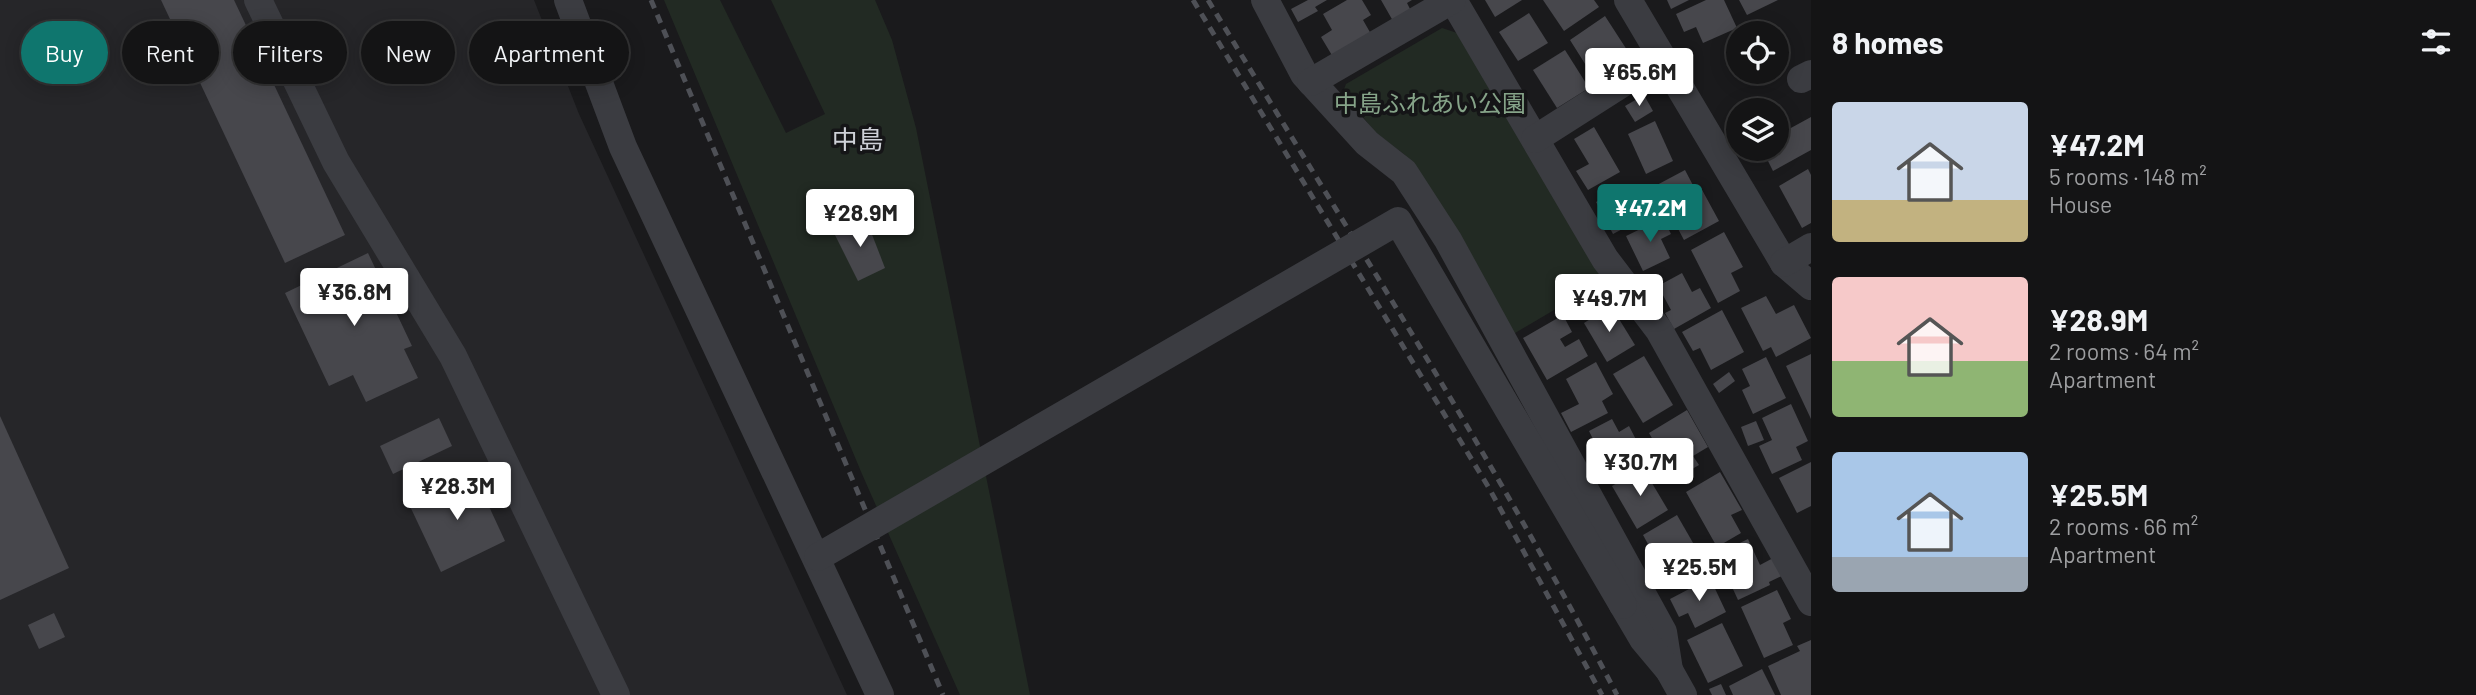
<!DOCTYPE html>
<meta charset="utf-8">
<style>
body{margin:0;font-family:Barlow,"Noto Sans JP",sans-serif;background:#1d1d1e;color:#f1f3f6;height:100vh;display:flex;flex-direction:column;font-size:26px;white-space:nowrap}
*{box-sizing:border-box;margin:0}
p{font-size:23px;color:#9d9ea0}
.icon{flex:none;width:38px;height:38px;fill:none;stroke:currentColor;stroke-width:2;stroke-linecap:round;stroke-linejoin:round}
.map{position:relative;flex:1;overflow:hidden}
.panel{display:flex;flex-direction:column;background:#141415;width:665px}
.panel>*{flex:none}
.guide{position:absolute;left:21px;top:21px;width:665px;height:63px;display:flex;gap:14px}
.tools{position:absolute;left:1726px;top:21px;display:grid;gap:14px}
.tools a{display:grid;place-items:center;width:63px;height:63px;border-radius:50%;background:#141415;box-shadow:0 4px 18px #0003,0 0 0 2px #333334;font-size:35px}
.price{position:absolute;translate:-50% -60px;padding:0 16px;border-radius:7px;background:#fff;color:#222;font-size:23px;line-height:46px;filter:drop-shadow(0 2px 4px #0008)}
.price::after{content:'';position:absolute;left:50%;top:42px;width:21px;height:16px;margin-left:-10px;background:inherit;clip-path:polygon(0 0,100% 0,50% 100%)}
.price.current{background:#0f766e;color:#fff}
ul{padding:0;list-style:none}
li{display:flex;align-items:center;gap:21px;height:175px;padding:0 21px}
li span{display:grid;place-items:center;flex:none;width:196px;height:140px;border-radius:7px;color:#555}
li>.icon{margin-inline-start:auto}
span .icon{width:84px;height:84px;fill:#fffc;stroke-width:1}
li b{font-size:30px}
h2{display:flex;justify-content:space-between;align-items:center;height:84px;padding:0 21px;font-size:30px}
.tag{padding:0 24px;border-radius:32px;background:#141415;box-shadow:0 4px 18px #0003,0 0 0 2px #333334;font-size:24px;line-height:63px}
.tag.current{background:#0f766e;color:#fff}
main{display:flex;flex:1;min-height:0}
.map>svg:first-child{display:block}
.built{fill:#262629}
.green{fill:#222a23}
.building{fill:#47474c}
.lines{fill:none;stroke-linecap:round;stroke-linejoin:round}
.minor{stroke:#3b3c41;stroke-width:28}
.rail{stroke:#4e5056;stroke-width:5;stroke-dasharray:9 7;stroke-linecap:butt}
.minor-bridge{stroke:#3b3c41;stroke-width:28}
.labels{text-anchor:middle;dominant-baseline:central;stroke-width:7;stroke-linejoin:round;paint-order:stroke}
.park-label{font-size:24px;fill:#86a489;stroke:#151517}
.neighbourhood-label{font-size:26px;fill:#ced0d7;stroke:#151517}
</style>
<main>
<div class="map">
<svg width="1811" height="695" viewBox="0 0 1811 695">
<rect width="100%" height="100%" fill="#1a1a1c"/>
<polygon class="built" points="0,0 534,0 579,114 847,695 0,695"/>
<g class="green">
<polygon points="664,0 720,0 786,133 825,114 771,0 875,0 892,40 916,128 1030,695 960,695 862,474"/>
<polygon points="1442,28 1457,33 1605,280 1510,336 1405,155 1375,132 1343,92 1346,84"/>
</g>
<g class="building">
<polygon points="161,0 234,0 345,235 285,263"/>
<polygon points="1308,0 1327,0 1315,7 1318,11 1298,22 1291,9"/>
<polygon points="1347,0 1362,0 1371,15 1363,20 1371,34 1333,57 1321,37 1332,30 1323,14"/>
<polygon points="1381,0 1412,0 1407,3 1411,11 1393,21"/>
<polygon points="1485,0 1522,0 1495,17"/>
<polygon points="1543,0 1594,0 1599,7 1564,31"/>
<polygon points="1667,0 1689,0 1671,9"/>
<polygon points="1706,0 1724,0 1737,28 1703,43 1696,27 1684,32 1676,14"/>
<polygon points="1739,0 1778,0 1747,15"/>
<polygon points="1529,13 1548,43 1518,61 1499,32"/>
<polygon points="1605,16 1627,50 1615,57 1623,70 1605,82 1592,64 1587,67 1570,40"/>
<polygon points="1565,50 1589,88 1557,108 1533,70"/>
<polygon points="1644,95 1653,111 1635,122 1625,106"/>
<polygon points="1811,117 1811,150 1773,171 1764,153 1776,149 1776,136"/>
<polygon points="1655,121 1673,161 1646,174 1628,134"/>
<polygon points="1594,127 1620,172 1588,190 1576,171 1589,164 1574,139"/>
<polygon points="1808,169 1811,175 1811,223 1802,228 1779,186"/>
<polygon points="1685,170 1696,191 1701,188 1719,221 1684,240 1655,186"/>
<polygon points="1629,184 1647,216 1613,234 1596,202"/>
<polygon points="1663,218 1671,234 1661,239 1670,258 1643,271 1626,236"/>
<polygon points="866,219 885,268 858,281 833,231"/>
<polygon points="1724,232 1743,267 1731,273 1740,291 1718,303 1691,250"/>
<polygon points="368,253 412,346 404,349 418,378 366,402 353,375 329,386 285,293"/>
<polygon points="1682,273 1692,292 1700,288 1711,308 1674,329 1665,313 1671,310 1658,286"/>
<polygon points="1766,296 1776,314 1794,305 1811,338 1776,357 1771,347 1763,351 1741,308"/>
<polygon points="1592,297 1596,304 1579,314 1575,306"/>
<polygon points="1611,306 1635,345 1607,362 1584,323"/>
<polygon points="1722,310 1744,352 1711,370 1700,348 1693,351 1682,332"/>
<polygon points="1563,315 1572,332 1560,339 1565,347 1579,339 1588,356 1547,380 1523,338"/>
<polygon points="1811,354 1811,419 1786,366"/>
<polygon points="1644,356 1673,405 1643,423 1613,374"/>
<polygon points="1766,357 1786,398 1753,414 1742,390 1750,386 1742,369"/>
<polygon points="1596,362 1613,394 1602,401 1608,413 1571,432 1561,413 1579,404 1566,379"/>
<polygon points="1729,372 1735,381 1719,393 1713,384"/>
<polygon points="1791,404 1808,441 1796,447 1802,460 1772,474 1759,446 1772,440 1762,418"/>
<polygon points="1687,410 1708,447 1693,456 1699,465 1675,479 1649,433"/>
<polygon points="0,416 69,568 0,600"/>
<polygon points="439,418 452,446 393,474 380,446"/>
<polygon points="1612,419 1619,432 1629,426 1646,459 1607,479 1589,446 1595,443 1589,431"/>
<polygon points="1756,421 1764,440 1748,446 1741,427"/>
<polygon points="1811,462 1811,506 1797,513 1779,478"/>
<polygon points="1643,468 1668,510 1637,529 1612,486"/>
<polygon points="473,472 505,541 441,572 408,502"/>
<polygon points="1720,472 1742,510 1731,515 1741,533 1717,547 1686,492"/>
<polygon points="1677,515 1700,555 1665,575 1643,535"/>
<polygon points="1748,539 1760,565 1775,557 1784,575 1769,582 1770,585 1738,600 1717,554"/>
<polygon points="1710,578 1726,612 1695,628 1688,613 1679,617 1670,599"/>
<polygon points="1777,590 1791,619 1783,623 1793,645 1764,658 1741,607"/>
<polygon points="54,613 65,637 39,649 28,625"/>
<polygon points="1722,623 1743,666 1708,683 1687,640"/>
<polygon points="1811,640 1811,695 1781,695 1768,666 1800,651 1797,646"/>
<polygon points="1762,669 1775,695 1733,695 1729,686"/>
<polygon points="1721,684 1726,695 1712,695 1709,689"/>
</g>
<g class="lines">
<g class="minor">
<polyline points="258,0 336,162 453,356 616,695"/>
<polyline points="568,0 623,147 880,695"/>
<polyline points="1265,0 1304,74 1367,143 1404,172 1448,240 1663,632 1669,670"/>
<polyline points="1453,0 1605,259 1659,330 1811,602"/>
<polyline points="1628,0 1784,263 1811,286"/>
<polyline points="1801,79 1811,74"/>
<polyline points="1311,82 1452,0"/>
<polyline points="1535,139 1662,58"/>
<polyline points="1784,263 1811,247"/>
<polyline points="1623,605 1643,639 1669,670 1683,695"/>
</g>
<g class="rail">
<polyline points="651,0 943,695"/>
<polyline points="1193,0 1489,488 1602,695"/>
<path d="M 1208,0 C 1347,230 1493,456 1617,695"/>
</g>
<polyline class="minor-bridge" points="818,557 1398,221 1623,605"/>
</g>
<g class="labels">
<g class="park-label">
<text x="1430" y="102">中島ふれあい公園</text>
</g>
<g class="neighbourhood-label">
<text x="858" y="138">中島</text>
</g>
</g>
</svg>
<div class="tools">
<a><svg class="icon" aria-label="locate" viewBox="0 0 24 24"><circle cx="12" cy="12" r="6"/><path d="M12 2v4M12 18v4M2 12h4M18 12h4"/></svg></a>
<a><svg class="icon" aria-label="layers" viewBox="0 0 24 24"><path d="M12 4l9 5-9 5-9-5zM3 14l9 5 9-5"/></svg></a>
</div>
<b class="price" style="left:1639px;top:108px">¥65.6M</b>
<b class="price current" style="left:1650px;top:244px">¥47.2M</b>
<b class="price" style="left:860px;top:249px">¥28.9M</b>
<b class="price" style="left:354px;top:328px">¥36.8M</b>
<b class="price" style="left:1609px;top:334px">¥49.7M</b>
<b class="price" style="left:1640px;top:498px">¥30.7M</b>
<b class="price" style="left:457px;top:522px">¥28.3M</b>
<b class="price" style="left:1699px;top:603px">¥25.5M</b>
<div class="guide">
<a class="tag current">Buy</a>
<a class="tag">Rent</a>
<a class="tag">Filters</a>
<a class="tag">New</a>
<a class="tag">Apartment</a>
</div>
</div>
<section class="panel">
<h2>8 homes<svg class="icon" aria-label="filters" viewBox="0 0 24 24"><path d="M4 7h16M4 17h16"/><circle cx="9" cy="7" r="2"/><circle cx="15" cy="17" r="2"/></svg></h2>
<ul>
<li><span style="background:linear-gradient(#c9d6e8 70%,#c2b280 0)"><svg class="icon" aria-label="home" viewBox="0 0 24 24"><path d="M3 11l9-7 9 7M6 9v11h12V9"/></svg></span><div><b>¥47.2M</b><p>5 rooms · 148 m²</p><p>House</p></div></li>
<li><span style="background:linear-gradient(#f6c9c9 60%,#8fb573 0)"><svg class="icon" aria-label="home" viewBox="0 0 24 24"><path d="M3 11l9-7 9 7M6 9v11h12V9"/></svg></span><div><b>¥28.9M</b><p>2 rooms · 64 m²</p><p>Apartment</p></div></li>
<li><span style="background:linear-gradient(#a9c7e8 75%,#9aa5b1 0)"><svg class="icon" aria-label="home" viewBox="0 0 24 24"><path d="M3 11l9-7 9 7M6 9v11h12V9"/></svg></span><div><b>¥25.5M</b><p>2 rooms · 66 m²</p><p>Apartment</p></div></li>
</ul>
</section>
</main>
